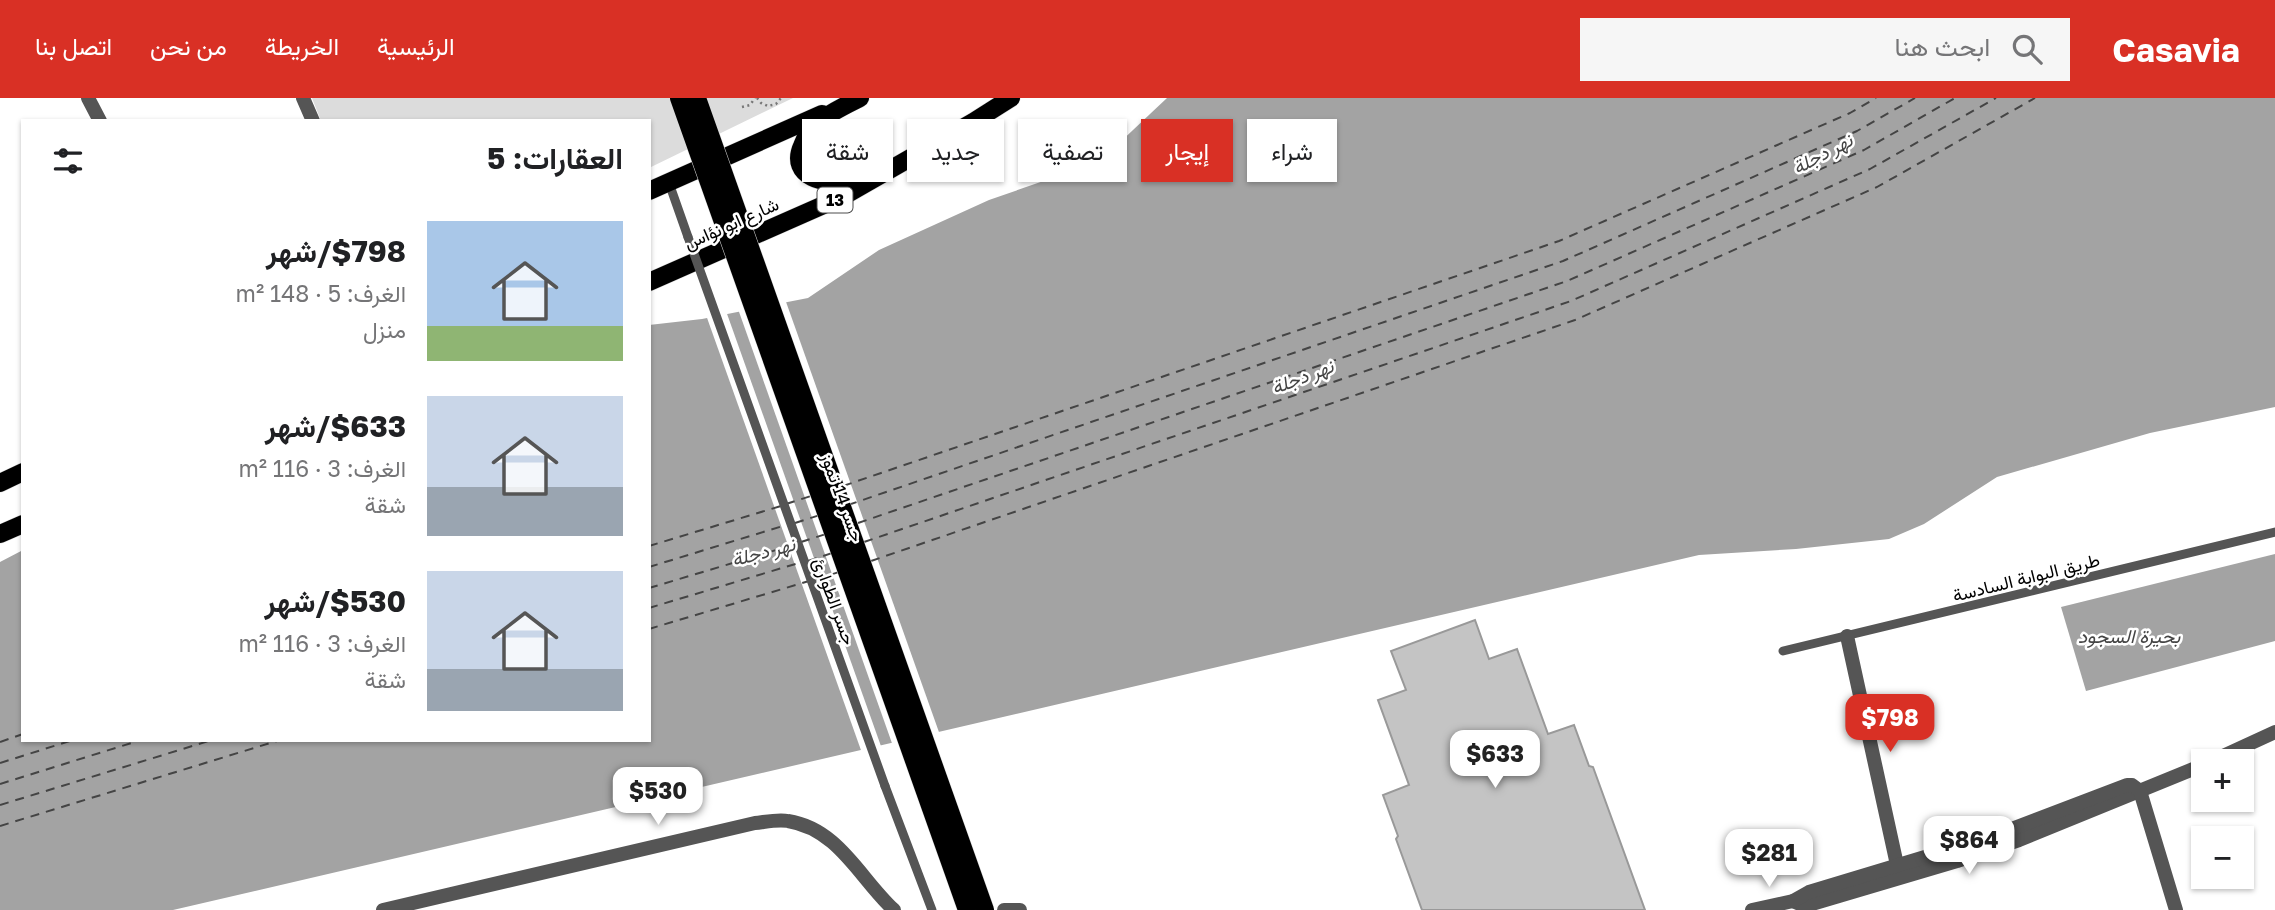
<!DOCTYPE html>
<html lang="ar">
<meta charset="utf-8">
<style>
body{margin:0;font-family:"Golos Text",Vazirmatn,sans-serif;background:#f6f6f6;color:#202124;direction:rtl;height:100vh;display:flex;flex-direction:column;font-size:26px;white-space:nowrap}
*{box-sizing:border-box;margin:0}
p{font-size:23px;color:#757577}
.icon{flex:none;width:38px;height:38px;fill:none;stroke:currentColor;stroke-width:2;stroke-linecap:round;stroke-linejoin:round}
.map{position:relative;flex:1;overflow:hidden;direction:ltr}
.side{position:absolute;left:21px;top:21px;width:630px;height:623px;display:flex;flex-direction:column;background:#fff;border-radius:0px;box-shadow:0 2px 5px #0004;direction:rtl}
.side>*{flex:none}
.guide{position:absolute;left:672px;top:21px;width:665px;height:63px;direction:rtl;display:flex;gap:14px}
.tools{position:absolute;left:2191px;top:651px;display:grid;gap:14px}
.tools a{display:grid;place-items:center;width:63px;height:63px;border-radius:0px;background:#fff;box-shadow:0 2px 5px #0004;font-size:35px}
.price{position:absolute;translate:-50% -60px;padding:0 16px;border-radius:14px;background:#fff;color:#222;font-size:23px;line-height:46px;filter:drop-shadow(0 2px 4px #0008)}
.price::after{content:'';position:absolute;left:50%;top:42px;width:21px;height:16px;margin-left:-10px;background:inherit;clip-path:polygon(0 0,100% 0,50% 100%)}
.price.on{background:#d93025;color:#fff}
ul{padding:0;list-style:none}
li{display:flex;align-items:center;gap:21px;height:175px;padding:0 28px}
li span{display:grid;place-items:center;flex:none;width:196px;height:140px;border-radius:0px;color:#555}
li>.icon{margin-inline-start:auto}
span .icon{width:84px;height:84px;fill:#fffc;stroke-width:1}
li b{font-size:30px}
h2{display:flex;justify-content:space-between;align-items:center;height:84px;padding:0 28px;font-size:30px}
.chip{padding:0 24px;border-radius:0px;background:#fff;box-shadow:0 2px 5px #0004;font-size:24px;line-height:63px}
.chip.on{background:#d93025;color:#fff}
header{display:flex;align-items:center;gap:42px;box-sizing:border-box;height:98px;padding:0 35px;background:#d93025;color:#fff}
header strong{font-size:33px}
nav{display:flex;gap:38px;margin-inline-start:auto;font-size:24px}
.search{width:490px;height:63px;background:#f6f6f6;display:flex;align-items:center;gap:18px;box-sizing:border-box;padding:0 24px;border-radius:0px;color:#757577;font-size:26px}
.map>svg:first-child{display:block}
.green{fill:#dcdcdc}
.water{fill:#a3a3a3}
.pier{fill:#fff}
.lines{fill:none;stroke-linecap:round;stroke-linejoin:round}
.ferry{stroke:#444;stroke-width:2;stroke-dasharray:9 7;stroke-linecap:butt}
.building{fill:#c4c4c4;stroke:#999;stroke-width:2}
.primary-casing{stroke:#dbdbdb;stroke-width:19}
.path{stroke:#777;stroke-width:2.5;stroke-dasharray:2 3.5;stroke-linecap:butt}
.service{stroke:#555;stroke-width:9}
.minor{stroke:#555;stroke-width:14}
.primary{stroke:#000;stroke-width:18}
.primary-bridge-casing{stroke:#dbdbdb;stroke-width:19;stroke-linecap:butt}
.service-bridge{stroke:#555;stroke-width:9}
.primary-bridge{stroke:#000;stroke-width:18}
.labels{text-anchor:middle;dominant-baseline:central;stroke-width:5;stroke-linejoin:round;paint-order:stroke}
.shield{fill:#fff;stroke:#4c4c4c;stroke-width:2}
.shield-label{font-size:16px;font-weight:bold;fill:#000}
.street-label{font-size:18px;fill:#000;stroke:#fff}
.water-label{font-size:19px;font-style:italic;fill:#444;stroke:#fff}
</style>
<header>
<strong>Casavia</strong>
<div class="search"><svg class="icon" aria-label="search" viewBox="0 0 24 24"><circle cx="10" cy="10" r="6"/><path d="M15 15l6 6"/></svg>ابحث هنا</div>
<nav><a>الرئيسية</a><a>الخريطة</a><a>من نحن</a><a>اتصل بنا</a></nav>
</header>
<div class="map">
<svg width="2275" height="812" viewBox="0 0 2275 812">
<rect width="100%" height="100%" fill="#fff"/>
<polygon class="green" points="312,0 793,0 649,70 649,23 321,23"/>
<g class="water">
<polygon points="1167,0 2275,0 2275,309 2150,335 1997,379 1924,426 1889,441 1796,451 1699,457 173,812 0,812 0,464 23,452 23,642 649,642 649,227 702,221 808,200 879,152 989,102 1084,69 1116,48"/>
<polygon points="2275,456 2275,543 2086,593 2061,509"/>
</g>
<g class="pier">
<polygon points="785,201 940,637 893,648 738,211"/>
<polygon points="726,213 882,651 862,655 706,217"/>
</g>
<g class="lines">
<g class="ferry">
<polyline points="843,388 1559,143 1850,15 1876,0"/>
<polyline points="786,406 811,398"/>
<polyline points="848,407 1563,163 1857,33 1915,0"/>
<polyline points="795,425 820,417"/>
<polyline points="858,425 1567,183 1864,52 1955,0"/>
<polyline points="801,444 826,436"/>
<polyline points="864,444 1571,203 1870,71 1996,0"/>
<polyline points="649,448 781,408"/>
<polyline points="808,463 832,455"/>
<polyline points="871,463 1575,222 1877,89 2035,0"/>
<polyline points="649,469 786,427"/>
<polyline points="814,482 839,474"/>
<polyline points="649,490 793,447"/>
<polyline points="649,510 802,464"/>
<polyline points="649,531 809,483"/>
<polyline points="0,644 23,636"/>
<polyline points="0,665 73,642"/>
<polyline points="0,686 141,642"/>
<polyline points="0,707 212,642"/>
<polyline points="0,728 280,642"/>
</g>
</g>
<polygon class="building" points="1475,522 1489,561 1517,551 1548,636 1574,627 1589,668 1593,669 1645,812 1422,812 1396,741 1398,738 1383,697 1409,687 1378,602 1406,592 1391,553"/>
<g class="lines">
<g class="primary-casing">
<g id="primary">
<path d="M 860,0 C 846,7 829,15 817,25 C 810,31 805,40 802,48 C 788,79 827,89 850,82 C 856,81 861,78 866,76"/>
<polyline points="649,93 822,16"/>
<polyline points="649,184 844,98 973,24 1011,0"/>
<polyline points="0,385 23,374"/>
<polyline points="0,436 23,426"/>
</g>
</g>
<g class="path">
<polyline points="757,0 761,5 768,8 776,6 781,0"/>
<polyline points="742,9 750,7 755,0"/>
</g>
<g class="service">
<polyline points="669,85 688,139"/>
<polyline points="1783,553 2275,434"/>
<polyline points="885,688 932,812"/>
</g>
<g class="minor">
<polyline points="88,0 100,23"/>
<polyline points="303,0 313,23"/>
<polyline points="1847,538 1899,776"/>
<polyline points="2212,663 2275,634"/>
<polyline points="1793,803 1802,807 1812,806 1957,763 2019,742 2203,667"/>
<path d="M 383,812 L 755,725 C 765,724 778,721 788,723 C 839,731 860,781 894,812"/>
<polyline points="1004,812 1020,812"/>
<polyline points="1752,812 1793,803 1809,794 1988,740 2127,687 2132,687 2140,693 2176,812"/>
</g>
<use href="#primary" class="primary"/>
<g class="primary-bridge-casing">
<g id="primary-bridge">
<polyline points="679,0 967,812"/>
<polyline points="697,0 985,812"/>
</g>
</g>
<polyline class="service-bridge" points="688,139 885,688"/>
<use href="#primary-bridge" class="primary-bridge"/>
</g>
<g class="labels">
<rect class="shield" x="817.5" y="89.5" width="35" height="25" rx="5"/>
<g class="shield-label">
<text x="835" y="102">13</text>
</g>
<g class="street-label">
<text transform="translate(731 125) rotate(-24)">شارع ابو نؤاس</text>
<text transform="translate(843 399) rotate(70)">جسر 14 تموز</text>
<text transform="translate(2026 479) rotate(-14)">طريق البوابة السادسة</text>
<text transform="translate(835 503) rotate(70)">جسر الطوارئ</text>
</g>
<g class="water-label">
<text transform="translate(1822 55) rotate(-28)">نهر دجلة</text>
<text transform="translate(1302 278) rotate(-21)">نهر دجلة</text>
<text transform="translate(763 453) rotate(-15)">نهر دجلة</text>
<text x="2129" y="537">بحيرة السجود</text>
</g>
</g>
</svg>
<div class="tools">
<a>+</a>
<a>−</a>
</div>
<b class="price on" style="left:1890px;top:656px">$798</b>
<b class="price" style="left:1495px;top:692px">$633</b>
<b class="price" style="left:658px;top:729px">$530</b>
<b class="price" style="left:1969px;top:778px">$864</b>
<b class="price" style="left:1769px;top:791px">$281</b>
<div class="guide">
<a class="chip">شراء</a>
<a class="chip on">إيجار</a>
<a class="chip">تصفية</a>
<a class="chip">جديد</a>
<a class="chip">شقة</a>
</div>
<section class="side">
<h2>العقارات: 5<svg class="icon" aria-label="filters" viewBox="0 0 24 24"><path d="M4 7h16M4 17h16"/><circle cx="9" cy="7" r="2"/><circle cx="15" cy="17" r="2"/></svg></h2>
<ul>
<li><span style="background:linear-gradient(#a9c7e8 75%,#8fb573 0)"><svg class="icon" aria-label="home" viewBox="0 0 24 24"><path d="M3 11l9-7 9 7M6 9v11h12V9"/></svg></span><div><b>$798/شهر</b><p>الغرف: 5 · 148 m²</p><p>منزل</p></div></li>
<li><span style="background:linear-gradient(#c9d6e8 65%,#9aa5b1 0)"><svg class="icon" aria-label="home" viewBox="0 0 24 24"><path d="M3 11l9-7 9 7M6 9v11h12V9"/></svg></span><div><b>$633/شهر</b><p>الغرف: 3 · 116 m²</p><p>شقة</p></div></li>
<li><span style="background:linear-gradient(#c9d6e8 70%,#9aa5b1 0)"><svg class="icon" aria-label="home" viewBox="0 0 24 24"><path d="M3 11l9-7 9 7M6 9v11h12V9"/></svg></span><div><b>$530/شهر</b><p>الغرف: 3 · 116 m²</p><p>شقة</p></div></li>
</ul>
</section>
</div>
